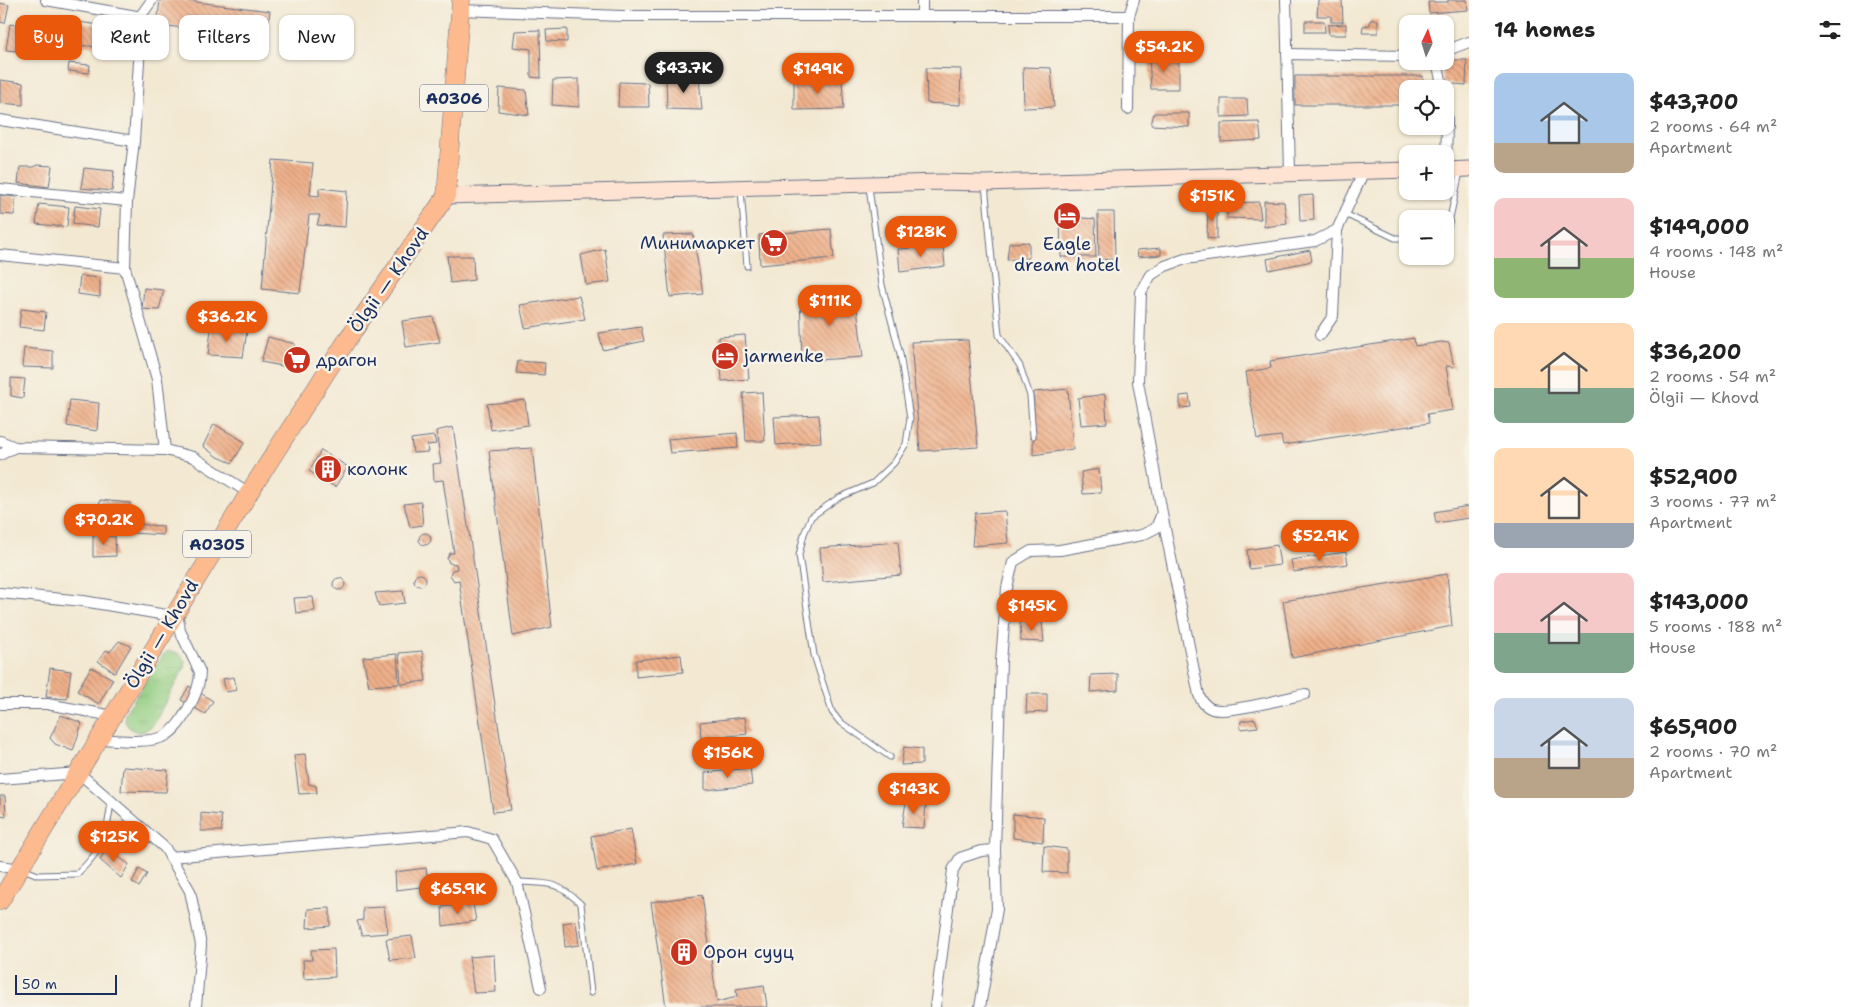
<!DOCTYPE html>
<meta charset="utf-8">
<style>
body{margin:0;font-family:"Shantell Sans",sans-serif;background:#f6f6f6;color:#222;height:100vh;display:flex;flex-direction:column;font-size:19px;white-space:nowrap}
*{box-sizing:border-box;margin:0}
p{font-size:16px;color:#767676}
.icon{flex:none;width:28px;height:28px;fill:none;stroke:currentColor;stroke-width:2;stroke-linecap:round;stroke-linejoin:round}
.map{position:relative;flex:1;overflow:hidden}
.sheet{display:flex;flex-direction:column;background:#fff;width:400px}
.sheet>*{flex:none}
.banner{position:absolute;left:15px;top:15px;width:475px;height:45px;display:flex;gap:10px}
.needle{width:32px;rotate:4deg}
.controls{position:absolute;left:1399px;top:15px;display:grid;gap:10px}
.controls a{display:grid;place-items:center;width:55px;height:55px;border-radius:10px;background:#fff;box-shadow:0 1px 4px #0004;font-size:25px}
.scale{position:absolute;left:15px;bottom:12px;width:102px;box-sizing:border-box;padding-left:5px;border:2px solid #1b2f5e;border-top:0;font-size:14px;line-height:18px;white-space:nowrap;color:#1b2f5e;-webkit-text-stroke:4px #f7f3e8;paint-order:stroke}
.price{position:absolute;translate:-50% -42px;padding:0 11px;border-radius:18px;background:#ea580c;color:#fff;font-size:16px;line-height:32px;filter:drop-shadow(0 1px 2px #0008)}
.price::after{content:'';position:absolute;left:50%;top:30px;width:15px;height:11px;margin-left:-8px;background:inherit;clip-path:polygon(0 0,100% 0,50% 100%)}
.price.on{background:#222;color:#fff}
ul{padding:0;list-style:none}
li{display:flex;align-items:center;gap:15px;height:125px;padding:0 25px}
li span{display:grid;place-items:center;flex:none;width:140px;height:100px;border-radius:10px;color:#555}
li>.icon{margin-inline-start:auto}
span .icon{width:60px;height:60px;fill:#fffc;stroke-width:1}
li b{font-size:21px}
h2{display:flex;justify-content:space-between;align-items:center;height:60px;padding:0 25px;font-size:21px}
.pill{padding:0 18px;border-radius:10px;background:#fff;box-shadow:0 1px 4px #0004;font-size:18px;line-height:45px}
.pill.on{background:#ea580c;color:#fff}
main{display:flex;flex:1;min-height:0}
.map>svg:first-child{display:block}
.grass{fill:url(#grass-tufts);stroke:#567e70}
.building{fill:url(#building-back-hatch)}
.lines{fill:none;stroke-linecap:round;stroke-linejoin:round}
.service-casing{stroke:#677087;stroke-width:7}
.minor-casing{stroke:#677087;stroke-width:12}
.secondary-casing{stroke:#677087;stroke-width:17}
.trunk-casing{stroke:#677087;stroke-width:19}
.service{stroke:#fff;stroke-width:5}
.minor{stroke:#fff;stroke-width:10}
.secondary{stroke:#fee3d2;stroke-width:15}
.trunk{stroke:#fcba8e;stroke-width:18}
.labels{text-anchor:middle;dominant-baseline:central;stroke-width:5;stroke-linejoin:round;paint-order:stroke}
.shield{fill:#f7f3e8;stroke:#5d6a87;stroke-width:1}
.shield-label{font-size:16px;font-weight:bold;fill:#1b2f5e}
.poi-label{font-size:18px;fill:#1b2f5e;stroke:#f7f3e8;text-anchor:start}
.street-label{font-size:18px;fill:#1b2f5e;stroke:#f7f3e8}
</style>
<main>
<div class="map">
<svg width="1469" height="1007" viewBox="0 0 1469 1007">
<defs>
<pattern id="grass-tufts" width="24" height="20" patternUnits="userSpaceOnUse" patternTransform="scale(1.25)"><rect width="24" height="20" fill="#92cd81"/><path d="M3 7l-1-3M5 7V3M7 7l1-3M15 17l-1-3M17 17v-4M19 17l1-3" fill="none" stroke="#7db072"/></pattern>
<pattern id="building-back-hatch" width="6" height="6" patternUnits="userSpaceOnUse" patternTransform="scale(1.25)"><rect width="6" height="6" fill="#f0b18a"/><path d="M-1 5l2 2M0 0l6 6M5-1l2 2" fill="none" stroke="#c29074"/></pattern>
</defs>
<rect width="100%" height="100%" fill="#f7f3e8"/>
<filter id="ink" filterUnits="userSpaceOnUse"><feTurbulence type="fractalNoise" baseFrequency=".02" numOctaves="2"/><feDisplacementMap in="SourceGraphic" scale="10" xChannelSelector="R" yChannelSelector="G"/><feConvolveMatrix kernelMatrix="1 2 1 2 8 2 1 2 1" color-interpolation-filters="sRGB"/></filter>
<filter id="wash" filterUnits="userSpaceOnUse"><feTurbulence type="fractalNoise" baseFrequency=".0096" numOctaves="4" result="noise"/><feDisplacementMap in="SourceGraphic" scale="20" xChannelSelector="R" yChannelSelector="G"/><feGaussianBlur stdDeviation="1.12" result="paint"/><feColorMatrix in="noise" values="0 0 0 0 0 0 0 0 0 0 0 0 0 0 0 0 0 1.4 0 .05"/><feComposite in="paint" operator="in"/></filter>
<g filter="url(#wash)">
<rect width="100%" height="100%" fill="#f3e9d3"/>
<path class="grass" d="M 168,651 C 176,652 181,653 185,661 L 184,668 L 153,725 L 143,732 C 131,732 123,725 125,713 L 164,654 Z"/>
<g id="blocks">
<g class="building">
<polygon points="160,0 180,0 270,11 267,37 157,25"/>
<polygon points="1318,0 1342,0 1343,22 1331,22 1331,16 1317,16"/>
<polygon points="1448,0 1467,0 1468,10 1429,13 1428,2 1448,2"/>
<polygon points="0,3 9,5 5,23 0,22"/>
<polygon points="1370,20 1378,20 1378,33 1362,33 1363,26 1370,25"/>
<polygon points="71,21 100,25 98,47 68,44"/>
<polygon points="1305,21 1324,21 1325,32 1305,32"/>
<polygon points="10,24 32,28 29,52 6,50"/>
<polygon points="1346,24 1346,35 1329,35 1328,25"/>
<polygon points="567,29 567,42 547,41 546,30"/>
<polygon points="540,30 541,78 531,77 531,49 513,47 515,31"/>
<polygon points="1149,57 1179,58 1179,89 1151,89"/>
<polygon points="1445,60 1467,60 1466,85 1443,83 1443,61"/>
<polygon points="69,63 90,65 89,73 68,71"/>
<polygon points="1023,67 1051,68 1054,107 1024,108"/>
<polygon points="926,68 961,69 960,105 927,103"/>
<polygon points="1295,76 1423,76 1423,89 1408,89 1408,105 1295,105"/>
<polygon points="699,78 702,110 667,109 666,79"/>
<polygon points="579,79 579,107 552,105 553,80"/>
<polygon points="0,80 23,83 23,105 0,103"/>
<polygon points="794,81 842,81 844,109 794,110"/>
<polygon points="619,82 648,83 649,107 618,107"/>
<polygon points="499,88 526,90 529,115 498,111"/>
<polygon points="1221,99 1247,99 1248,116 1221,117"/>
<polygon points="1154,113 1189,113 1189,127 1151,125"/>
<polygon points="1259,122 1261,140 1221,142 1221,123"/>
<polygon points="273,160 313,163 310,195 319,196 319,188 347,191 345,227 317,225 320,215 309,215 300,293 262,289"/>
<polygon points="37,165 52,166 49,187 18,183 20,167 33,167"/>
<polygon points="84,168 114,171 112,191 81,188"/>
<polygon points="0,195 16,197 14,215 0,214"/>
<polygon points="1313,195 1314,220 1300,221 1299,196"/>
<polygon points="1264,201 1284,202 1287,224 1264,227"/>
<polygon points="1259,202 1261,219 1227,218 1227,203"/>
<polygon points="39,204 69,207 67,227 36,224"/>
<polygon points="1208,205 1217,206 1217,239 1207,238"/>
<polygon points="75,206 100,209 98,227 73,224"/>
<polygon points="1098,212 1114,212 1115,259 1099,260"/>
<polygon points="1060,216 1095,219 1096,257 1061,257"/>
<polygon points="831,229 834,258 760,265 759,235"/>
<polygon points="693,234 703,294 670,297 663,235"/>
<polygon points="1029,242 1029,258 1007,260 1009,243"/>
<polygon points="943,246 945,266 900,272 898,249"/>
<polygon points="1161,248 1161,255 1138,257 1137,250"/>
<polygon points="605,249 610,282 586,285 581,255"/>
<polygon points="1310,250 1312,261 1269,270 1267,259"/>
<polygon points="447,256 473,256 474,280 450,283"/>
<polygon points="80,276 100,278 100,297 78,294"/>
<polygon points="144,288 164,290 159,310 142,309"/>
<polygon points="855,292 863,357 802,361 800,296"/>
<polygon points="579,296 585,319 525,328 520,305"/>
<polygon points="21,309 46,312 44,330 19,327"/>
<polygon points="433,317 440,342 406,347 402,321"/>
<polygon points="641,327 644,341 603,350 599,333"/>
<polygon points="211,329 247,331 243,357 208,355"/>
<polygon points="745,335 749,379 722,381 719,337"/>
<polygon points="268,337 295,344 287,367 261,362"/>
<polygon points="1414,338 1415,346 1441,342 1449,343 1454,367 1446,366 1453,410 1427,414 1429,423 1283,445 1281,436 1257,439 1246,372 1271,368 1270,361"/>
<polygon points="968,340 978,447 920,451 911,342"/>
<polygon points="24,348 53,351 53,368 22,367"/>
<polygon points="518,361 545,363 544,375 516,373"/>
<polygon points="11,378 25,379 23,398 11,396"/>
<polygon points="1068,389 1073,449 1033,455 1034,392"/>
<polygon points="762,392 765,441 746,441 743,393"/>
<polygon points="1105,394 1107,423 1081,425 1078,398"/>
<polygon points="1189,395 1191,407 1180,408 1180,396"/>
<polygon points="70,400 99,403 97,431 67,426"/>
<polygon points="525,400 528,425 491,430 487,404"/>
<polygon points="819,415 821,442 776,445 774,417"/>
<polygon points="214,424 245,442 232,463 216,456 203,446"/>
<polygon points="453,427 511,810 493,812 459,580 454,581 450,575 452,570 457,569 456,564 449,563 447,558 450,553 454,553 443,480 434,481 433,464 441,463 436,431"/>
<polygon points="737,433 738,448 670,453 668,439"/>
<polygon points="434,436 436,444 427,445 428,452 413,453 411,439"/>
<polygon points="532,448 552,627 513,636 489,451"/>
<polygon points="321,450 348,467 335,487 309,471"/>
<polygon points="1099,469 1101,493 1083,494 1081,472"/>
<polygon points="100,500 130,503 129,530 98,526"/>
<polygon points="421,502 423,525 410,527 404,504"/>
<polygon points="1469,506 1469,518 1436,523 1434,512"/>
<polygon points="1005,511 1008,543 972,546 975,513"/>
<polygon points="132,524 163,526 163,535 132,533"/>
<circle cx="425" cy="539" r="6"/>
<polygon points="93,535 115,536 116,556 93,557"/>
<polygon points="898,542 901,575 823,582 820,548"/>
<polygon points="1277,545 1280,565 1249,569 1247,550"/>
<polygon points="1346,552 1348,564 1293,572 1291,560"/>
<polygon points="1447,574 1452,626 1292,658 1283,601"/>
<circle cx="420" cy="580" r="6"/>
<circle cx="339" cy="584" r="6"/>
<polygon points="403,591 405,603 379,606 375,593"/>
<polygon points="313,597 315,611 296,613 294,598"/>
<polygon points="1020,622 1042,622 1044,642 1021,641"/>
<polygon points="119,641 131,646 115,673 98,661 106,650 110,652"/>
<polygon points="422,651 426,681 401,684 399,653"/>
<polygon points="397,654 399,684 369,686 363,657"/>
<polygon points="681,655 683,672 636,677 636,660"/>
<polygon points="91,667 113,679 99,704 77,691"/>
<polygon points="50,668 71,671 67,699 46,697"/>
<polygon points="1118,674 1118,690 1090,692 1091,675"/>
<polygon points="234,677 237,690 226,692 223,679"/>
<polygon points="189,686 213,701 205,714 181,700"/>
<polygon points="1027,694 1047,694 1047,712 1026,713"/>
<polygon points="61,715 82,723 73,751 55,744 50,738"/>
<polygon points="745,717 747,734 701,739 700,722"/>
<polygon points="1255,719 1258,727 1240,729 1241,721"/>
<polygon points="904,747 922,749 922,764 901,765"/>
<polygon points="305,754 309,784 316,786 317,793 299,794 294,755"/>
<polygon points="123,767 168,770 166,792 121,791"/>
<polygon points="750,768 752,785 705,790 705,773"/>
<polygon points="0,796 5,796 6,817 0,816"/>
<polygon points="906,802 926,804 924,828 902,827"/>
<polygon points="201,813 221,815 222,831 201,831"/>
<polygon points="1013,814 1044,817 1043,842 1013,838"/>
<polygon points="631,829 637,864 597,871 591,836"/>
<polygon points="1044,846 1067,849 1067,873 1043,872"/>
<polygon points="106,849 129,864 121,878 100,860"/>
<polygon points="426,868 429,886 396,890 395,872"/>
<polygon points="139,869 147,874 139,887 132,882"/>
<polygon points="702,895 717,1002 737,997 736,989 764,985 767,1007 666,1007 651,902"/>
<polygon points="473,904 476,921 443,926 442,907"/>
<polygon points="384,907 388,933 362,935 357,921 363,920 363,908"/>
<polygon points="330,908 330,926 307,928 308,909"/>
<polygon points="576,921 579,945 565,947 563,923"/>
<polygon points="412,936 416,958 390,960 386,939"/>
<polygon points="334,949 335,977 304,979 303,960 312,960 311,950"/>
<polygon points="494,955 496,992 474,993 469,957"/>
</g>
</g>
</g>
<g filter="url(#ink)">
<use href="#blocks" fill-opacity="0" stroke="#677087" stroke-width="1"/>
<g class="lines">
<g class="service-casing">
<g id="service">
<polyline points="985,184 999,335 1020,366 1030,396 1033,436"/>
<polyline points="869,187 882,285 900,354 910,418 906,444 894,463 873,483 838,498 811,517 804,534 799,555 814,655 832,712 839,721 890,757"/>
<polyline points="741,190 747,266"/>
<polyline points="1345,214 1395,238 1408,238"/>
<polyline points="1445,233 1447,232 1460,172"/>
<path d="M 23,869 L 38,875 L 77,874 C 103,849 107,837 111,801"/>
<path d="M 517,882 C 550,883 556,881 581,904 L 591,993"/>
</g>
</g>
<g class="minor-casing">
<g id="minor">
<polyline points="46,0 142,17"/>
<polyline points="152,0 142,14 134,141 127,201 125,268 157,379 165,450 193,457 249,493"/>
<polyline points="922,0 922,16"/>
<polyline points="1286,0 1290,174"/>
<polyline points="460,10 622,16 1129,16 1128,109"/>
<polyline points="1129,16 1134,0"/>
<polyline points="1445,51 1469,42"/>
<polyline points="1287,54 1408,56"/>
<polyline points="1437,61 1443,89"/>
<polyline points="1445,103 1447,121 1446,170"/>
<polyline points="0,120 134,141"/>
<polyline points="0,189 127,201"/>
<polyline points="0,255 125,268"/>
<polyline points="1320,335 1333,316 1337,230"/>
<polyline points="0,441 15,447 165,450"/>
<polyline points="0,455 15,447"/>
<path d="M 1162,514 L 1199,695 C 1201,701 1205,706 1212,709 C 1227,714 1287,698 1305,694"/>
<polyline points="0,593 83,601 172,616"/>
<polyline points="0,704 47,704 113,716"/>
<path d="M 99,739 C 117,740 149,744 165,736 C 176,730 182,719 188,709 C 195,697 200,686 200,672 L 180,631 L 177,612"/>
<polyline points="0,779 79,773 165,848 190,891 201,945 196,1007"/>
<polyline points="170,857 468,832 492,839 517,882 541,988"/>
<polyline points="0,866 21,869"/>
<polyline points="935,1007 953,870 960,858 981,851 995,850"/>
<polyline points="980,1007 997,909 995,850 1001,661 1007,588 1013,562 1031,551 1060,550 1142,535 1156,528 1162,513 1138,382 1141,292 1151,275 1165,266 1185,259 1315,241 1337,230 1364,171"/>
</g>
</g>
<g class="secondary-casing">
<g id="secondary">
<polyline points="1445,170 1469,169"/>
<polyline points="446,196 869,184 940,182 985,183 1408,170"/>
</g>
</g>
<g class="trunk-casing">
<polyline id="trunk" points="0,901 249,493 347,340 446,196 461,0"/>
</g>
<use href="#service" class="service"/>
<use href="#minor" class="minor"/>
<use href="#secondary" class="secondary"/>
<use href="#trunk" class="trunk"/>
</g>
</g>
<defs>
<g id="hotel-disc" transform="scale(1.4375)"><circle r="9.5" fill="#c8321e" stroke="#f7f3e8"/><path d="M-6-4.5h1.5V1H6V5H4.5V3h-9V5H-6ZM-4 0a1.8 1.8 0 1 1 3.6 0ZM.5 0V-2.5h3Q6-2.5 6 0Z" fill="#fff"/></g>
<g id="supermarket-disc" transform="scale(1.4375)"><circle r="9.5" fill="#c8321e" stroke="#f7f3e8"/><path d="M-6-5.5h2.5l.6 2H6L4.5 2H-2.5L-4.4-4H-6ZM-1.5 3.2a1.3 1.3 0 1 0 .1 0ZM3 3.2a1.3 1.3 0 1 0 .1 0Z" fill="#fff"/></g>
<g id="building-disc" transform="scale(1.4375)"><circle r="9.5" fill="#c8321e" stroke="#f7f3e8"/><path d="M-4-6H4V6H1V3H-1V6H-4ZM-2.5-4.3h1.7v1.8h-1.7ZM.8-4.3h1.7v1.8H.8ZM-2.5-1h1.7V.8h-1.7ZM.8-1h1.7V.8H.8Z" fill="#fff"/></g>
</defs>
<g fill-rule="evenodd">
<use href="#hotel-disc" x="1067" y="216"/>
<use href="#supermarket-disc" x="774" y="243"/>
<use href="#hotel-disc" x="725" y="356"/>
<use href="#supermarket-disc" x="297" y="360"/>
<use href="#building-disc" x="328" y="469"/>
<use href="#building-disc" x="684" y="952"/>
</g>
<g class="labels">
<g class="shield">
<rect x="420" y="84.5" width="68" height="27" rx="4"/>
<rect x="183" y="530.5" width="68" height="27" rx="4"/>
</g>
<g class="shield-label">
<text x="454" y="98">A0306</text>
<text x="217" y="544">A0305</text>
</g>
<g class="poi-label">
<text x="755" y="243" text-anchor="end">Минимаркет</text>
<text x="1067" y="244" text-anchor="middle">Eagle<tspan x="1067" dy="21">dream hotel</tspan></text>
<text x="744" y="356">jarmenke</text>
<text x="316" y="360">драгон</text>
<text x="347" y="469">колонк</text>
<text x="703" y="952">Орон сууц</text>
</g>
<g class="street-label">
<text transform="translate(389 280) rotate(-55)">Ölgii — Khovd</text>
<text transform="translate(162 634) rotate(-59)">Ölgii — Khovd</text>
</g>
</g>
</svg>
<div class="controls">
<a><svg class="needle" viewBox="-14 -14 28 28"><path d="M0-13l5 13h-10z" fill="#e53935"/><path d="M0 13l5-13h-10z" fill="#767676"/></svg></a>
<a><svg class="icon" aria-label="locate" viewBox="0 0 24 24"><circle cx="12" cy="12" r="6"/><path d="M12 2v4M12 18v4M2 12h4M18 12h4"/></svg></a>
<a>+</a>
<a>−</a>
</div>
<div class="scale">50 m</div>
<b class="price" style="left:1164px;top:73px">$54.2K</b>
<b class="price on" style="left:684px;top:94px">$43.7K</b>
<b class="price" style="left:818px;top:95px">$149K</b>
<b class="price" style="left:1212px;top:222px">$151K</b>
<b class="price" style="left:921px;top:258px">$128K</b>
<b class="price" style="left:830px;top:327px">$111K</b>
<b class="price" style="left:227px;top:343px">$36.2K</b>
<b class="price" style="left:104px;top:546px">$70.2K</b>
<b class="price" style="left:1320px;top:562px">$52.9K</b>
<b class="price" style="left:1032px;top:632px">$145K</b>
<b class="price" style="left:728px;top:779px">$156K</b>
<b class="price" style="left:914px;top:815px">$143K</b>
<b class="price" style="left:114px;top:863px">$125K</b>
<b class="price" style="left:458px;top:915px">$65.9K</b>
<div class="banner">
<a class="pill on">Buy</a>
<a class="pill">Rent</a>
<a class="pill">Filters</a>
<a class="pill">New</a>
</div>
</div>
<section class="sheet">
<h2>14 homes<svg class="icon" aria-label="filters" viewBox="0 0 24 24"><path d="M4 7h16M4 17h16"/><circle cx="9" cy="7" r="2"/><circle cx="15" cy="17" r="2"/></svg></h2>
<ul>
<li><span style="background:linear-gradient(#a9c7e8 70%,#b9a48a 0)"><svg class="icon" aria-label="home" viewBox="0 0 24 24"><path d="M3 11l9-7 9 7M6 9v11h12V9"/></svg></span><div><b>$43,700</b><p>2 rooms · 64 m²</p><p>Apartment</p></div></li>
<li><span style="background:linear-gradient(#f6c9c9 60%,#8fb573 0)"><svg class="icon" aria-label="home" viewBox="0 0 24 24"><path d="M3 11l9-7 9 7M6 9v11h12V9"/></svg></span><div><b>$149,000</b><p>4 rooms · 148 m²</p><p>House</p></div></li>
<li><span style="background:linear-gradient(#ffd9b3 65%,#7fa58c 0)"><svg class="icon" aria-label="home" viewBox="0 0 24 24"><path d="M3 11l9-7 9 7M6 9v11h12V9"/></svg></span><div><b>$36,200</b><p>2 rooms · 54 m²</p><p>Ölgii — Khovd</p></div></li>
<li><span style="background:linear-gradient(#ffd9b3 75%,#9aa5b1 0)"><svg class="icon" aria-label="home" viewBox="0 0 24 24"><path d="M3 11l9-7 9 7M6 9v11h12V9"/></svg></span><div><b>$52,900</b><p>3 rooms · 77 m²</p><p>Apartment</p></div></li>
<li><span style="background:linear-gradient(#f6c9c9 60%,#7fa58c 0)"><svg class="icon" aria-label="home" viewBox="0 0 24 24"><path d="M3 11l9-7 9 7M6 9v11h12V9"/></svg></span><div><b>$143,000</b><p>5 rooms · 188 m²</p><p>House</p></div></li>
<li><span style="background:linear-gradient(#c9d6e8 60%,#b9a48a 0)"><svg class="icon" aria-label="home" viewBox="0 0 24 24"><path d="M3 11l9-7 9 7M6 9v11h12V9"/></svg></span><div><b>$65,900</b><p>2 rooms · 70 m²</p><p>Apartment</p></div></li>
</ul>
</section>
</main>
